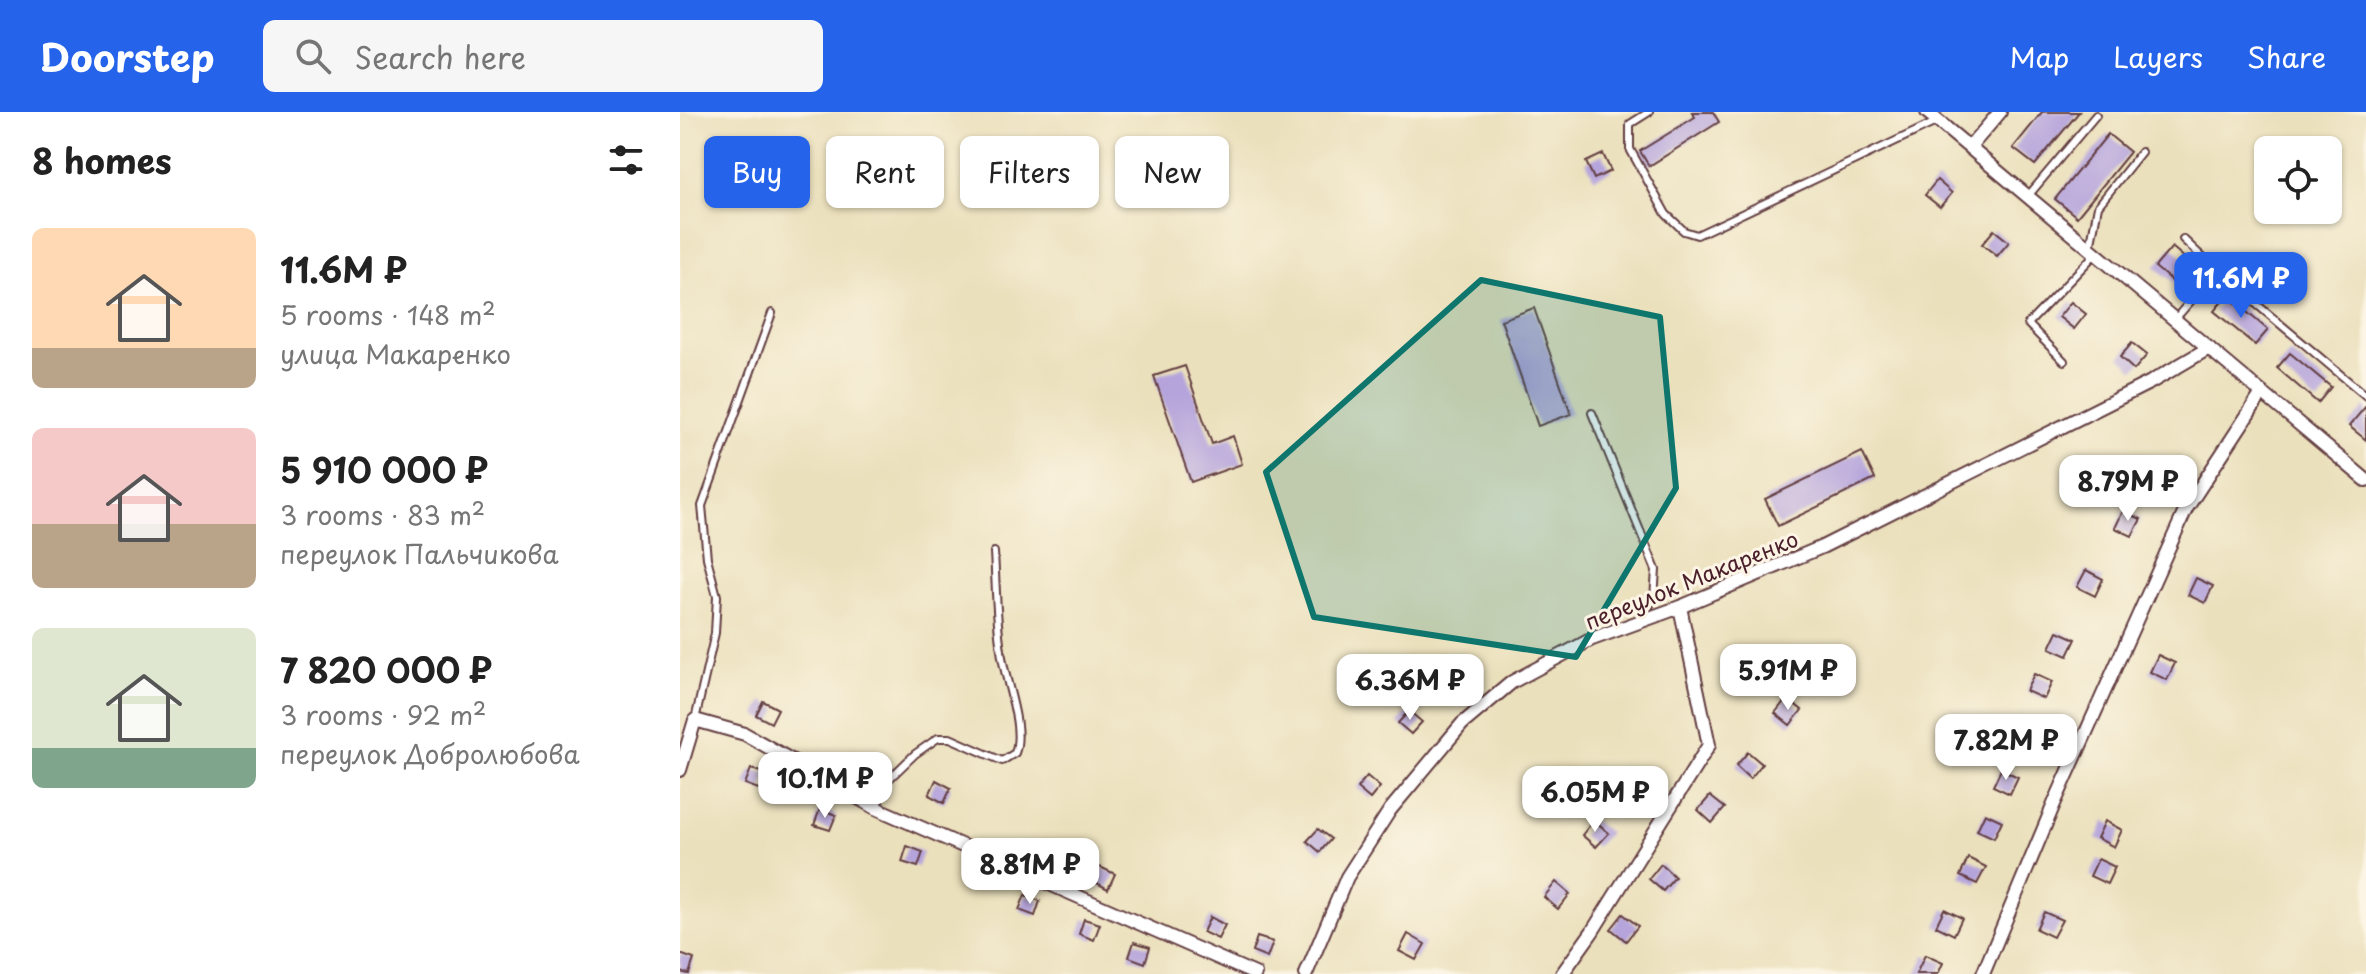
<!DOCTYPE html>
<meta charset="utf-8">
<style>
body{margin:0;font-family:"Playpen Sans",sans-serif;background:#f6f6f6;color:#222;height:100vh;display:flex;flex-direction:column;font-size:30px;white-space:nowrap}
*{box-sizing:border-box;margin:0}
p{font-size:26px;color:#767676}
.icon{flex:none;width:44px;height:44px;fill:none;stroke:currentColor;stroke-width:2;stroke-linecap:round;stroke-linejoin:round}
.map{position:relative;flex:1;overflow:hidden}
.sheet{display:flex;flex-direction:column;background:#fff;width:680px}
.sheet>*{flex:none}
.guide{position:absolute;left:24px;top:24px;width:760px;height:72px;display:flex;gap:16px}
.fabs{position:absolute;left:1574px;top:24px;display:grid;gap:16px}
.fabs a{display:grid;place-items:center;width:88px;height:88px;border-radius:12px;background:#fff;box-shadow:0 2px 6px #0004;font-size:40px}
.price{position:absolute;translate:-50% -68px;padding:0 18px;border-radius:16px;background:#fff;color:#222;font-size:26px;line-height:52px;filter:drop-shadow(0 2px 4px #0008)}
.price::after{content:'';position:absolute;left:50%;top:48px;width:24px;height:18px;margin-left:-12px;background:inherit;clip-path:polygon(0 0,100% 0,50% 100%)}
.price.selected{background:#2563eb;color:#fff}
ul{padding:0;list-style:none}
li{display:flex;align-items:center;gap:24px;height:200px;padding:0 32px}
li span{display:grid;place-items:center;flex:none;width:224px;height:160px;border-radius:12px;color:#555}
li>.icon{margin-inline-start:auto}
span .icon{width:96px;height:96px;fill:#fffc;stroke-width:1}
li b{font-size:34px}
h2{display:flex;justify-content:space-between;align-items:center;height:96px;padding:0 32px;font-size:34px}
.chip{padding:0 28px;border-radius:12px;background:#fff;box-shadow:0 2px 6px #0004;font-size:28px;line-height:72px}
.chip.selected{background:#2563eb;color:#fff}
header{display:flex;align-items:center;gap:48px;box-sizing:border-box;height:112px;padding:0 40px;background:#2563eb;color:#fff}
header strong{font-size:38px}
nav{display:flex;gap:44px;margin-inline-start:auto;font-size:28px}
.search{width:560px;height:72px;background:#f6f6f6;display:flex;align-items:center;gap:20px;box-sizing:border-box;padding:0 28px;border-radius:12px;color:#767676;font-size:30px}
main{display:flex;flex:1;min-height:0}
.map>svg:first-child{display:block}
.building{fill:#b5a4db}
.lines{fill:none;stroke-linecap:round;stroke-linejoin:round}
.lane-casing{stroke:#623c41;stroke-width:10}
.street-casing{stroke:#623c41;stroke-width:16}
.lane{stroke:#fff;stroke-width:6}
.street{stroke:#fff;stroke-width:12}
.marked{fill:#0f766e;fill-opacity:0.2;stroke:#0f766e;stroke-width:6;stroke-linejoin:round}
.labels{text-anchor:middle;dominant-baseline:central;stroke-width:6;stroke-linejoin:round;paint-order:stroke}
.street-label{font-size:22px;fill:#4a1f2b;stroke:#fcf5e5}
</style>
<header>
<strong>Doorstep</strong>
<div class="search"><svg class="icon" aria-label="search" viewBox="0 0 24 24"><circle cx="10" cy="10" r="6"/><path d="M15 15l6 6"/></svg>Search here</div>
<nav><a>Map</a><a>Layers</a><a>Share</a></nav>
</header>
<main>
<section class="sheet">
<h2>8 homes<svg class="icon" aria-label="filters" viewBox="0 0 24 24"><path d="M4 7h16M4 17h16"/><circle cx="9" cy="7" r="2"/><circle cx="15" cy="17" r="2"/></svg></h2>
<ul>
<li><span style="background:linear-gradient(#ffd9b3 75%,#b9a48a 0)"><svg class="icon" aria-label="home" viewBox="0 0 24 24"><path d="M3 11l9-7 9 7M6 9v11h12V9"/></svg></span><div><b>11.6M ₽</b><p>5 rooms · 148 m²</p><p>улица Макаренко</p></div></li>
<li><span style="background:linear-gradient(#f6c9c9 60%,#b9a48a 0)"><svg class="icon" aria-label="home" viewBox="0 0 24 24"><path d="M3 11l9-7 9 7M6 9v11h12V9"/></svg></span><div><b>5 910 000 ₽</b><p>3 rooms · 83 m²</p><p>переулок Пальчикова</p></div></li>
<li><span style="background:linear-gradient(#dfe7d0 75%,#7fa58c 0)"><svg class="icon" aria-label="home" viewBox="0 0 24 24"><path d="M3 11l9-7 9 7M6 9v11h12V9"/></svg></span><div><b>7 820 000 ₽</b><p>3 rooms · 92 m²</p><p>переулок Добролюбова</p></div></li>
</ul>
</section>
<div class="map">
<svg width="1686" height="862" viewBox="0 0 1686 862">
<rect width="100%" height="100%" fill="#fcf5e5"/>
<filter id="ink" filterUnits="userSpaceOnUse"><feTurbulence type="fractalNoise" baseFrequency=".0125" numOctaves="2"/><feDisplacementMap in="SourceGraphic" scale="16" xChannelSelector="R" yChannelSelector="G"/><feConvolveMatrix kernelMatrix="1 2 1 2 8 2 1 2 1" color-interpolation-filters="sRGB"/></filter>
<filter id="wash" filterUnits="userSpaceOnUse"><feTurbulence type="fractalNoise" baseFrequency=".006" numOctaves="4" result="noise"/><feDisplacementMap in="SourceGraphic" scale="32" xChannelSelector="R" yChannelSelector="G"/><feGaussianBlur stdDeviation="1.8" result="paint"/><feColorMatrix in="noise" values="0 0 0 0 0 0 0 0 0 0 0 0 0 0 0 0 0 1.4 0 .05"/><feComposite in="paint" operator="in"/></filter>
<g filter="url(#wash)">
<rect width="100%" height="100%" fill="#ebe0bc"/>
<g id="blocks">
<g class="building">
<polygon points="1012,0 1033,0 1039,10 969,54 960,39 1015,5"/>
<polygon points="1362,0 1399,0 1355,53 1333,36"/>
<polygon points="1428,22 1450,40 1397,105 1375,87"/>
<polygon points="923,42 931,59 914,67 906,50"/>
<polygon points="1257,68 1272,81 1260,95 1245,83"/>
<polygon points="1314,118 1329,130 1317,144 1302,132"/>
<polygon points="1492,135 1521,160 1504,179 1475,155"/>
<polygon points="1547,183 1588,218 1575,233 1534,199"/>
<polygon points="1391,190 1406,202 1394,217 1379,205"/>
<polygon points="854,196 891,302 858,314 821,208"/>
<polygon points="1452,231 1467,243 1454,258 1440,245"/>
<polygon points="1610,241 1651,275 1638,291 1597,256"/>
<polygon points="505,254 532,332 553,324 562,352 511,370 474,264"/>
<polygon points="1686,294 1686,328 1669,314"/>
<polygon points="1182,340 1195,367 1098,414 1085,387"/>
<polygon points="1443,399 1461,407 1452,424 1435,416"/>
<polygon points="1406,458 1423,467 1415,484 1397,475"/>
<polygon points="1516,466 1533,474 1525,491 1508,483"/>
<polygon points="1378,519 1396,527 1388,544 1370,536"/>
<polygon points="1478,543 1495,551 1487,568 1470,560"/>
<polygon points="1354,562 1372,570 1364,587 1346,579"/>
<polygon points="1107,586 1122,598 1110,613 1095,601"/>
<polygon points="83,589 98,597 91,611 76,603"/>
<polygon points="729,599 742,610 731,622 718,611"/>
<polygon points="1322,610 1340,618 1332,635 1314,627"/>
<polygon points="1068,640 1082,652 1070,667 1056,654"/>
<polygon points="71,657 87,662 81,678 65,672"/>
<polygon points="1321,657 1338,665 1330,682 1313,674"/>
<polygon points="952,658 966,670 954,684 940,672"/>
<polygon points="687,664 700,675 690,687 677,676"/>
<polygon points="256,668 271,676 264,691 249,683"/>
<polygon points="1030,684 1045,696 1032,711 1018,698"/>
<polygon points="140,697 156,703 150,718 134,713"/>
<polygon points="1305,701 1322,709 1314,726 1297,718"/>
<polygon points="914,708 929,721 916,735 902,723"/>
<polygon points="1425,709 1442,718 1434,735 1417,726"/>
<polygon points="638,717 651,727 640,740 627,729"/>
<polygon points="227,734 243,740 238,755 222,750"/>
<polygon points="1288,746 1306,755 1297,772 1280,764"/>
<polygon points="1418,747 1435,755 1427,772 1410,764"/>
<polygon points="981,752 995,765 983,779 969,767"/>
<polygon points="420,755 435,762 428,777 413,769"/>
<polygon points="876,770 890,782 878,797 864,785"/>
<polygon points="345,783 360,789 355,804 339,798"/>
<polygon points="1264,797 1282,806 1274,823 1256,814"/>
<polygon points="1364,800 1382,808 1373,825 1356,817"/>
<polygon points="943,802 958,814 946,829 931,817"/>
<polygon points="530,805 545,813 538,827 523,820"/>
<polygon points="404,807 420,812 414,828 399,822"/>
<polygon points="728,822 745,832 736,848 719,839"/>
<polygon points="577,825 593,830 587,846 572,840"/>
<polygon points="454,830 470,835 465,851 449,845"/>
<polygon points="0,842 14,847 9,862 0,860"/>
<polygon points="1245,843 1263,851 1258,862 1236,862"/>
</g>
</g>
</g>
<g filter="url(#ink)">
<use href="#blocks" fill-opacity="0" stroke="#623c41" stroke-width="2"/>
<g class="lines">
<g class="lane-casing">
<g id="lane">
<polyline points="969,0 950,12 950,37 986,102 1004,119 1017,123 1258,9"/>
<polyline points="1348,84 1416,3"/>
<polyline points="1410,136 1418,94 1461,40"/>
<polyline points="1537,159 1686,284"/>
<polyline points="1495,207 1537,159 1503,127"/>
<polyline points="1384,249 1348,212 1416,141"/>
<polyline points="912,301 976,458 974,486 962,506"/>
<polyline points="15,608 35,521 37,484 27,446 22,394 92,201"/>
<path d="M 196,696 L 207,669 L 235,642 L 258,626 L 270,626 L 322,649 L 335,641 C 345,614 324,568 321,538 C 316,506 316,472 314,440"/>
</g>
</g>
<g class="street-casing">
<g id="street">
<polyline points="1247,0 1686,368"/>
<polyline points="1290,35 1320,0"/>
<polyline points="0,658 15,608 65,622 196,696 575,862"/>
<polyline points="626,862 667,765 710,698 782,612 832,570 912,527 1000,495 1142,435 1471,270 1529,236"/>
<polyline points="882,862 912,820 1029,633 1000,495"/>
<polyline points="1303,862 1374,692 1506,397 1582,281"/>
</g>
</g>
<use href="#lane" class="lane"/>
<use href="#street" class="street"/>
</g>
</g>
<path class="marked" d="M 801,168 L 980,205 L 996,376 L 896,545 L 634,505 L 586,360 Z"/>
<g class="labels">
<g class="street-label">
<text transform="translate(1011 467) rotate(-22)">переулок Макаренко</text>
</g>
</g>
</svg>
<div class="fabs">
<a><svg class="icon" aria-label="locate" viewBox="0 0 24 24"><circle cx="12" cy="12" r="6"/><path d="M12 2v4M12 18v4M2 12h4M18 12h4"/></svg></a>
</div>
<b class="price selected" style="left:1561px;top:208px">11.6M ₽</b>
<b class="price" style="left:1448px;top:411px">8.79M ₽</b>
<b class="price" style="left:1108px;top:600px">5.91M ₽</b>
<b class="price" style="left:730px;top:610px">6.36M ₽</b>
<b class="price" style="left:1326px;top:670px">7.82M ₽</b>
<b class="price" style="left:145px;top:708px">10.1M ₽</b>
<b class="price" style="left:915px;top:722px">6.05M ₽</b>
<b class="price" style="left:350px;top:794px">8.81M ₽</b>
<div class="guide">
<a class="chip selected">Buy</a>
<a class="chip">Rent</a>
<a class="chip">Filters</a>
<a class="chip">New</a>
</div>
</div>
</main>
